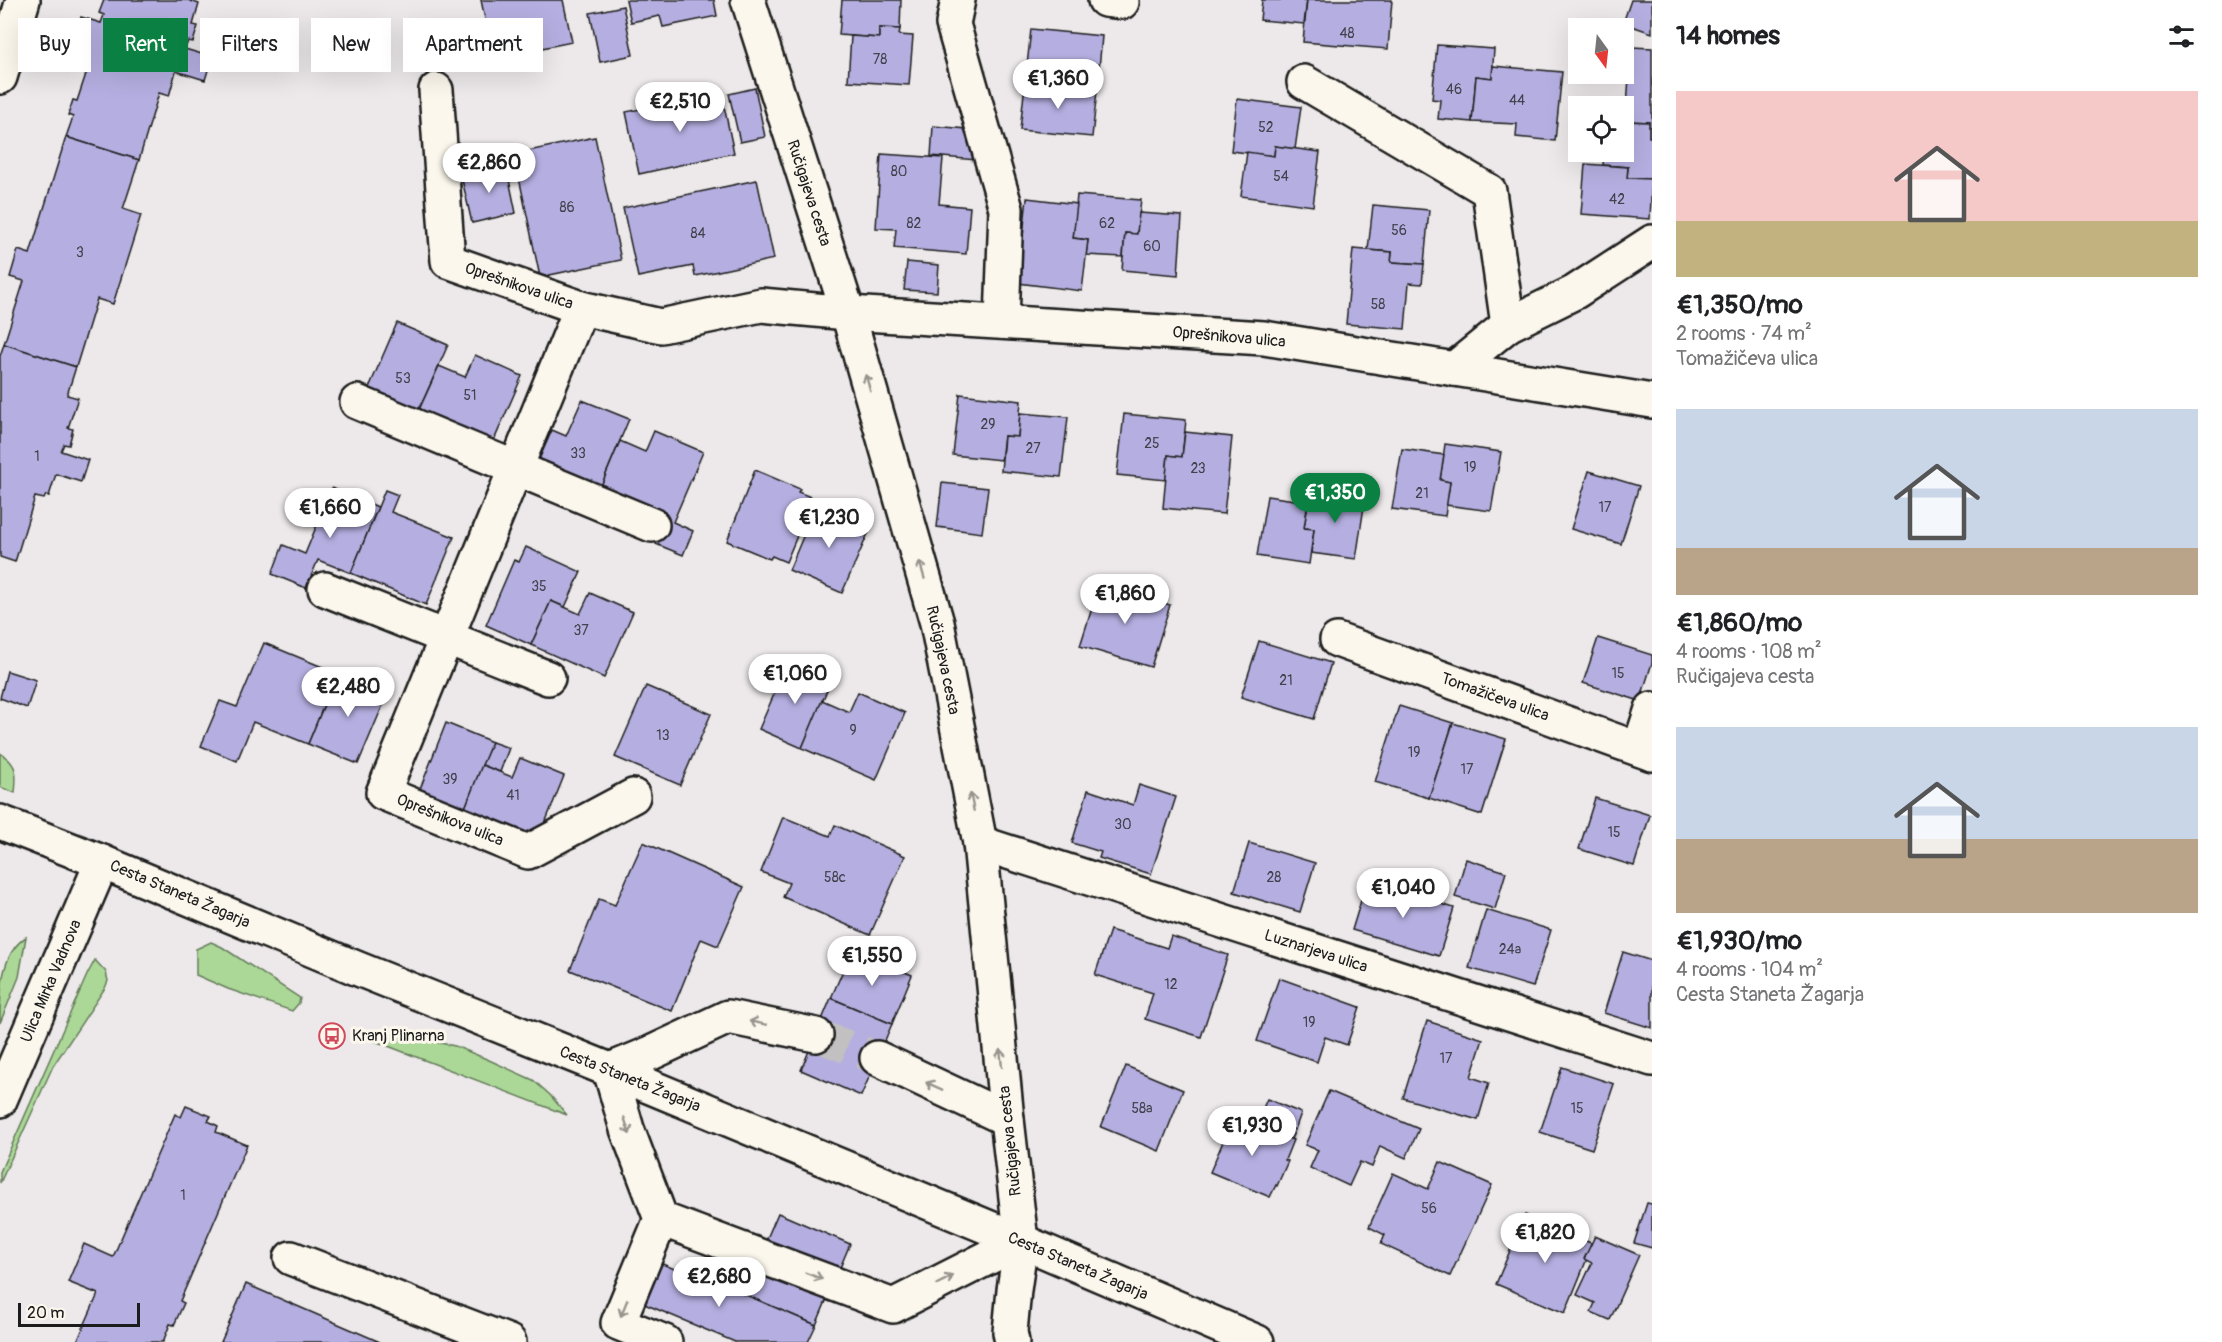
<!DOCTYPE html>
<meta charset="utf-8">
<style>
body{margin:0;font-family:Pangolin,sans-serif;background:#f2f2f2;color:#202124;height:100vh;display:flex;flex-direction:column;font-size:22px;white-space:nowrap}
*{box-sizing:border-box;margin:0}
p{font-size:20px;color:#757577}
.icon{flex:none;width:33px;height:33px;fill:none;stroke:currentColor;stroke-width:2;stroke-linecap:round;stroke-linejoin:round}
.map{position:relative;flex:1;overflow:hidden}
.sheet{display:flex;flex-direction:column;background:#fff;width:570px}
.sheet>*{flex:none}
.hud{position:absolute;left:18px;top:18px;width:570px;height:54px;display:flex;gap:12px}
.needle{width:39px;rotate:165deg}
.controls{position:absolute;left:1568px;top:18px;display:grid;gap:12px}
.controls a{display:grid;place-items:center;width:66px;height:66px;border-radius:0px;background:#fff;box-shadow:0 6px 24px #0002;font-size:30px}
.scale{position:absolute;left:18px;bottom:15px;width:122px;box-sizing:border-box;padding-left:6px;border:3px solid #1c1c1c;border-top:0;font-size:16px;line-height:21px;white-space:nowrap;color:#1c1c1c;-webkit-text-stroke:4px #fbf7ec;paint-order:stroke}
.price{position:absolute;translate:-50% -51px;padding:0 14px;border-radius:21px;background:#fff;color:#222;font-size:20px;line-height:39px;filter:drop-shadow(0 2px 3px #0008)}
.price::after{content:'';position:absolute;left:50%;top:36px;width:18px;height:14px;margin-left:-9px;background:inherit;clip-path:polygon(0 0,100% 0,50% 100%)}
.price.selected{background:#0b8043;color:#fff}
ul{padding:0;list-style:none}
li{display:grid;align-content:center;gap:12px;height:318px;padding:0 24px}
li span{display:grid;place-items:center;height:186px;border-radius:0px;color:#555}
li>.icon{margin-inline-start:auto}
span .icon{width:108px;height:108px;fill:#fffc;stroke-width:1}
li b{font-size:26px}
h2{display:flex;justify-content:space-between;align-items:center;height:72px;padding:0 24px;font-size:26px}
.chip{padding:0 21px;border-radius:0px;background:#fff;box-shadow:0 6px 24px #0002;font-size:21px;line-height:54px}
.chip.selected{background:#0b8043;color:#fff}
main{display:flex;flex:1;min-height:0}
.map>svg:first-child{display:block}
.green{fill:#abd897;stroke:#647a5a;stroke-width:1.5}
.building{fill:#b5afe1;stroke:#1c1c1c;stroke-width:1.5}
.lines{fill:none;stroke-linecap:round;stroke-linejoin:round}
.minor-tunnel{stroke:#c3c0c1;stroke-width:33;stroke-dasharray:33 16;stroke-linecap:butt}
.minor-casing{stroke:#1c1c1c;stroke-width:38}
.major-casing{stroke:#1c1c1c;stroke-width:38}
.minor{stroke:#fbf7ec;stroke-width:33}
.major{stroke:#fbf7ec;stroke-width:33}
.oneway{stroke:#97948e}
.labels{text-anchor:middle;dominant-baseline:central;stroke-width:6;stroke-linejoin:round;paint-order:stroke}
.number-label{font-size:14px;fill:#42414d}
.street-label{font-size:16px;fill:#1c1c1c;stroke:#fbf7ec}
.poi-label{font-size:16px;fill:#1c1c1c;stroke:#fbf7ec;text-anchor:start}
</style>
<main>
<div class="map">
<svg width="1652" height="1342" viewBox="0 0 1652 1342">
<rect width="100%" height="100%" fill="#ede9ea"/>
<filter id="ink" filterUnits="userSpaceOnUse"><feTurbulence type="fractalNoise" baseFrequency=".0167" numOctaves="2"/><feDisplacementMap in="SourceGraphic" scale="12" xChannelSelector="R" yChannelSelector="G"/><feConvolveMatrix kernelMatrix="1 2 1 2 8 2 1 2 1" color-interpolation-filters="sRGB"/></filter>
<g filter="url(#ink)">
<g class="green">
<path d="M 0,753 C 18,764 17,774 15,793 L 0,787 Z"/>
<path d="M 26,937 L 19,977 L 0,1023 C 0,994 0,954 26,937 Z"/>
<polygon points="211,942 222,947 300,998 299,1003 292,1011 228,989 196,975 196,949"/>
<polygon points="95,960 106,972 108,981 105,988 53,1066 0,1183 0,1172 87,975"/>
<polygon points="379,1031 455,1046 489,1060 533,1080 550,1095 567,1115 375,1041"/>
</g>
<g class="building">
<polygon points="104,0 188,0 199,4 193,25 198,26 193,42 188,41 185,49 212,57 205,80 176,71 169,96 159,93 139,160 66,137 73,117 68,115 73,100 77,101 87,71 75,67 80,51 85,52 88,43 74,39 81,17 101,23 104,15 99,13"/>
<polygon points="481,0 563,0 572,42 493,58"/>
<polygon points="626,0 714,0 717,16 663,27 660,16 631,22"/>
<polygon points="842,0 901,0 900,29 879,28 879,38 839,35"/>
<polygon points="1262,0 1320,0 1307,0 1304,24 1260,20"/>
<polygon points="1307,0 1392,0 1388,49 1303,42"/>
<polygon points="1631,0 1652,0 1652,33 1623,23"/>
<polygon points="623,6 633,55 600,62 590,13"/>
<polygon points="879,28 900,29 899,35 913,36 909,85 848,81 851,36 879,38"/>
<polygon points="1031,29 1102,36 1097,91 1025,84"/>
<polygon points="1437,45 1494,49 1492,78 1476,76 1472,122 1438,119 1440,100 1432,99"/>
<polygon points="1631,47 1652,48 1652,137 1649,137 1649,122 1626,121"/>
<polygon points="1493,66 1562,72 1555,141 1516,137 1517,124 1472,122 1476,76 1492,78"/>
<polygon points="1025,84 1097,91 1092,137 1020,130"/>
<polygon points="755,88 765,137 740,142 729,94"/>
<polygon points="721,92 734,153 639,174 626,112"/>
<polygon points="1237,99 1301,107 1295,149 1275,146 1274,156 1231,151"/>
<polygon points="1623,121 1649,122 1649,137 1652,137 1652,179 1627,178 1628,167 1603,165 1604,152 1623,152"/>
<polygon points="933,126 979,130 977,160 931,156"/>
<polygon points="66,137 139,160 123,209 141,215 113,304 97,299 76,367 4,344 24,281 10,277 18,250 30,254"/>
<polygon points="595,137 621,260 540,277 514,154"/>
<polygon points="1275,146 1320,152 1313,206 1241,196 1247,152 1274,156"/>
<polygon points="881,154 943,158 939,204 970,207 966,254 894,248 896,229 876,228"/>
<polygon points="1585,164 1628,167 1627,178 1652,179 1650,219 1581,214"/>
<polygon points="506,165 516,213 472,223 461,175"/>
<polygon points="757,180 774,259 695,276 693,266 638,277 623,208"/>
<polygon points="1077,195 1141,200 1137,234 1125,233 1123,257 1086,255 1088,240 1073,238"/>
<polygon points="1027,198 1077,204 1073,238 1088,240 1082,291 1018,283"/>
<polygon points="1373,205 1429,210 1424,264 1391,262 1392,252 1368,250"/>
<polygon points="1139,213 1182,216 1178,275 1122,270 1125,233 1137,234"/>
<polygon points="1353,249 1392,252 1391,262 1424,264 1422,284 1409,283 1405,329 1346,324"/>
<polygon points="907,262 939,265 937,292 904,290"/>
<polygon points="397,323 448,345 418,412 368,390"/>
<polygon points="4,344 76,367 67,395 78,398 68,428 73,429 69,445 64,444 61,451 88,460 81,482 56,474 49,496 46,495 44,499 35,497 15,562 0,557 0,356"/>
<polygon points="475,355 522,376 492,445 418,412 439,366 465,377"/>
<polygon points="960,394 1021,401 1018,437 1004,436 1001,460 953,455"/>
<polygon points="582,400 629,419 599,491 537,464 552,430 566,436"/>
<polygon points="1020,413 1068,417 1061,477 1001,471 1004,436 1018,437"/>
<polygon points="1124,414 1186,420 1182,457 1168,455 1166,480 1117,475"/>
<polygon points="654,431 703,452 673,522 693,531 683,555 656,544 667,519 599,491 620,441 645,452"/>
<polygon points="1185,432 1232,437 1224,514 1163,508 1168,455 1182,457"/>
<polygon points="1445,444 1501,452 1491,511 1446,505 1450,482 1440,480"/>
<polygon points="1402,449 1444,455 1440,480 1450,482 1445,516 1392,509"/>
<polygon points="755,470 800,489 798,492 813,498 786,562 772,556 770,559 727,541"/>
<polygon points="1589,471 1639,486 1621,544 1571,529"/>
<polygon points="942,483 988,488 982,533 937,527"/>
<polygon points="332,488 378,507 351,573 318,560 306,588 272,574 283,545 305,554"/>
<polygon points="385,490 398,495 391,512 454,537 426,605 351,573"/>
<polygon points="1310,491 1365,500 1356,559 1311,553 1314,529 1304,528"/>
<polygon points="1267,496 1308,502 1304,528 1314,529 1309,564 1257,556"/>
<polygon points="816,506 870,529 842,593 789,570"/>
<polygon points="526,547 581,572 565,607 551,601 531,645 486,625 514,560 519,562"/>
<polygon points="1100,583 1170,605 1151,667 1080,646"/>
<polygon points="590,593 633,612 604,678 531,645 551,601 580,614"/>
<polygon points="1598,638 1652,655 1652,663 1640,701 1583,683"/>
<polygon points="1259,641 1331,663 1314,719 1241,697"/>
<polygon points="264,643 337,673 308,744 253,722 237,761 201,746 220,701 237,707"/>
<polygon points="788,662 831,681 802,748 759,729"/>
<polygon points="7,671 36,680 27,708 0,698"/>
<polygon points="337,673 388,693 358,764 308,744"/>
<polygon points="646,686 711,714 680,785 615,757"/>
<polygon points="858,692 905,713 876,780 802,748 822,700 849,712"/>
<polygon points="1399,706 1453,723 1429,798 1375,782"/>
<polygon points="446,723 492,742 463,813 418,794"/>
<polygon points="1453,723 1506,739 1482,815 1429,798"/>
<polygon points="492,742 509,748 500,772 482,765"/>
<polygon points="520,758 564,776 537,843 463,813 482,765 512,777"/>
<polygon points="1139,785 1176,797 1151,874 1099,858 1101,852 1072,843 1088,790 1133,805"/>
<polygon points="1595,798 1650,815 1634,866 1579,849"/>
<polygon points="783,817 830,836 835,825 905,856 870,935 783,897 789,883 761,872"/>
<polygon points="643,842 744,887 718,946 701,939 672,1011 570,970 599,899 615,905"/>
<polygon points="1249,843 1315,863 1300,912 1234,892"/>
<polygon points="1466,859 1506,872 1495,909 1455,897"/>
<polygon points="1367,881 1454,908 1439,956 1352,930"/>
<polygon points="1486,910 1551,930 1533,987 1469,968"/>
<polygon points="1110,930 1167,948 1171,936 1228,955 1201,1037 1145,1019 1153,993 1095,975"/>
<polygon points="852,950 912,975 892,1024 831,998"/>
<polygon points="1623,952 1652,961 1652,1028 1604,1013"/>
<polygon points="1279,978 1360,1007 1347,1045 1325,1037 1317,1062 1257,1041"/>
<polygon points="831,998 892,1024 861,1096 801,1070"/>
<polygon points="1427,1021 1483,1039 1471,1077 1489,1083 1478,1120 1403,1098"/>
<polygon points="1126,1066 1183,1090 1159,1151 1101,1127"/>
<polygon points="1562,1067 1614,1084 1592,1149 1540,1132"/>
<polygon points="1329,1091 1419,1129 1406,1158 1380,1146 1372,1167 1360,1162 1349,1186 1310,1168 1318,1150 1305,1145"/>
<polygon points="1267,1099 1301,1113 1295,1130 1260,1115"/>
<polygon points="186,1106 211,1116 208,1121 218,1126 216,1132 247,1145 180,1301 184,1303 174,1325 170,1324 163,1342 77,1342 98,1294 68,1282 84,1244 113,1257 175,1114 181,1117"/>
<polygon points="1260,1115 1295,1130 1289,1144 1255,1130"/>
<polygon points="1234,1116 1293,1140 1285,1160 1288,1161 1277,1186 1276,1185 1270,1197 1210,1172"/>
<polygon points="1440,1162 1492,1185 1450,1276 1381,1244 1385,1235 1369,1227 1393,1173 1428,1189"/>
<polygon points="1647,1203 1652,1204 1652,1248 1634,1243"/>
<polygon points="778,1213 850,1244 816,1325 743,1294"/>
<polygon points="1525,1215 1593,1244 1565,1313 1496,1284"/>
<polygon points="1595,1236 1639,1255 1610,1320 1591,1312 1595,1303 1577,1295 1592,1263 1584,1259"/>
<polygon points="653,1260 684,1273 685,1269 816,1325 808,1342 735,1342 635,1300"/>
<polygon points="246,1284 380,1342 221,1342"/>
</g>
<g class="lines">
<polyline class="minor-tunnel" points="816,1035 877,1058"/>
<g class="minor-casing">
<g id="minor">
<polyline points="748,0 848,313 937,623 980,843 1007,1119 1021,1241 1014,1290 1010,1332 1012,1342"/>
<polyline points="958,0 953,24 1006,209 1002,322"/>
<polyline points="1105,0 1122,2"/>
<polyline points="0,77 23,0"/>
<polyline points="1304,82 1489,191 1508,325"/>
<polyline points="436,90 448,261 581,308 661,326 761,305 848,313 1264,338 1652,401"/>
<polyline points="581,308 383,793 528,852 633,796"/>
<polyline points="1454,369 1508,325 1575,292 1652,242"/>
<polyline points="357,402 652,525"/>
<polyline points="325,589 548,678"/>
<polyline points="1337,640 1652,754"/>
<polyline points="1639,749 1652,709"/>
<polyline points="980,843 1652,1059"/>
<polyline points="877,1058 1007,1119"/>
<polyline points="0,1100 102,862"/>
<polyline points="661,1219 893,1306 1021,1241"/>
<polyline points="291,1258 509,1342"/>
<polyline points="665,1342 618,1323 661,1219 627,1129 610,1070 651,1053 728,1017 816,1035"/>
</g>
</g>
<g class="major-casing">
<polyline id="major" points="0,822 102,862 356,968 610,1070 1021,1241 1257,1342"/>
</g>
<use href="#minor" class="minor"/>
<use href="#major" class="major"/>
</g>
<defs><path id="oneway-shaft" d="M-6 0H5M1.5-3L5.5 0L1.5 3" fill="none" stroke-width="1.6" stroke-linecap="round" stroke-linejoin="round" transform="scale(1.5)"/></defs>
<g class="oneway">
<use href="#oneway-shaft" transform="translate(868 383) rotate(-106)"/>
<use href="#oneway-shaft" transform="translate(922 570) rotate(-106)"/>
<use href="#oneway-shaft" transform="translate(972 802) rotate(-101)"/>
<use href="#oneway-shaft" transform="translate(758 1023) rotate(-168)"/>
<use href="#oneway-shaft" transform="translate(1001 1058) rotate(-96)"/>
<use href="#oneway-shaft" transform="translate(934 1086) rotate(-156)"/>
<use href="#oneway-shaft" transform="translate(627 1126) rotate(72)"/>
<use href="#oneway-shaft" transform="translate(814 1276) rotate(21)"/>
<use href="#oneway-shaft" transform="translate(945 1280) rotate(-27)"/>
<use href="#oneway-shaft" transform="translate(624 1308) rotate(112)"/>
</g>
</g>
<defs>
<g id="bus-ring" transform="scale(1.35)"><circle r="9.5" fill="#fbf7ec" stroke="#d1495b" stroke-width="1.5"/><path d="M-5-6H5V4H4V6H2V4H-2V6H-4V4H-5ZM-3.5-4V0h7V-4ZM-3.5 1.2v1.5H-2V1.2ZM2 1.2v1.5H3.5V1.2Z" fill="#d1495b"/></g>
</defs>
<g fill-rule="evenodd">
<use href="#bus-ring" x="332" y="1036"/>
</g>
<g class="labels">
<g class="number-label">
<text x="1347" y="33">48</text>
<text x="880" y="59">78</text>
<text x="1454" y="89">46</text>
<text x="1517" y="100">44</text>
<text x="1266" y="127">52</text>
<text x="899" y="171">80</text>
<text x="1281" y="176">54</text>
<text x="1617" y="199">42</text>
<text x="567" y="207">86</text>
<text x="914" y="223">82</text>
<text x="1107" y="223">62</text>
<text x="1399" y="230">56</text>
<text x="698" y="233">84</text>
<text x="1152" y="246">60</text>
<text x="80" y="252">3</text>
<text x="1378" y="304">58</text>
<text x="403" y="378">53</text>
<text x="470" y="395">51</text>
<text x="988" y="424">29</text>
<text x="1152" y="443">25</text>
<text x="1033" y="448">27</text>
<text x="578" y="453">33</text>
<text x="37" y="456">1</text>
<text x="1470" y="467">19</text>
<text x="1198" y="468">23</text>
<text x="1422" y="493">21</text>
<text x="1605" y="507">17</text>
<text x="539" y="586">35</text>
<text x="581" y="630">37</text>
<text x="1618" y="673">15</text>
<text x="1286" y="680">21</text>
<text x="853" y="730">9</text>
<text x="663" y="735">13</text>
<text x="1414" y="752">19</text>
<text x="1467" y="769">17</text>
<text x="450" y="779">39</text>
<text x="513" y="795">41</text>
<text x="1123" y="824">30</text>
<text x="1614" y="832">15</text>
<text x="835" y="877">58c</text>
<text x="1274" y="877">28</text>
<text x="1510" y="949">24a</text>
<text x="1171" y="984">12</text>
<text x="1309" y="1022">19</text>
<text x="1446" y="1058">17</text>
<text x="1142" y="1108">58a</text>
<text x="1577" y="1108">15</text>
<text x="183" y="1195">1</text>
<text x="1429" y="1208">56</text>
</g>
<g class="street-label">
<text transform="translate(809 193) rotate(72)">Ručigajeva cesta</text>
<text transform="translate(519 286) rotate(19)">Oprešnikova ulica</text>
<text transform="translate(1229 337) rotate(5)">Oprešnikova ulica</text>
<text transform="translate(943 660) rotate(78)">Ručigajeva cesta</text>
<text transform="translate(1495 697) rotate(20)">Tomažičeva ulica</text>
<text transform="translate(450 820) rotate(22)">Oprešnikova ulica</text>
<text transform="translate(180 894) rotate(23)">Cesta Staneta Žagarja</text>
<text transform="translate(1316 951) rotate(18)">Luznarjeva ulica</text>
<text transform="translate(51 981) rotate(-67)">Ulica Mirka Vadnova</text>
<text transform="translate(630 1079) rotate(22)">Cesta Staneta Žagarja</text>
<text transform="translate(1010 1141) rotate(-96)">Ručigajeva cesta</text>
<text transform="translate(1078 1266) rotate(23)">Cesta Staneta Žagarja</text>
</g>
<g class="poi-label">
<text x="352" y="1036">Kranj Plinarna</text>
</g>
</g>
</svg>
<div class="controls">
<a><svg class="needle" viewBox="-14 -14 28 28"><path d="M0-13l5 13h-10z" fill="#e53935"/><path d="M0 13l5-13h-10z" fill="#757577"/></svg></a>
<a><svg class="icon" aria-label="locate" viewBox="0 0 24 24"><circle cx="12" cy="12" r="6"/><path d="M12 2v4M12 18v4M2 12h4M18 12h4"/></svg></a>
</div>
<div class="scale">20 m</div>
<b class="price" style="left:1058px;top:110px">€1,360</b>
<b class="price" style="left:680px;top:133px">€2,510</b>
<b class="price" style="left:489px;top:194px">€2,860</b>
<b class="price selected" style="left:1335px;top:524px">€1,350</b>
<b class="price" style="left:330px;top:539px">€1,660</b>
<b class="price" style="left:829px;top:549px">€1,230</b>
<b class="price" style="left:1125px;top:625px">€1,860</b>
<b class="price" style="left:795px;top:705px">€1,060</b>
<b class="price" style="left:348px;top:718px">€2,480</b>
<b class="price" style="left:1403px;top:919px">€1,040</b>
<b class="price" style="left:872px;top:987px">€1,550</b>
<b class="price" style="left:1252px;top:1157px">€1,930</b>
<b class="price" style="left:1545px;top:1264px">€1,820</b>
<b class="price" style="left:719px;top:1308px">€2,680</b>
<div class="hud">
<a class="chip">Buy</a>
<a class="chip selected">Rent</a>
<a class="chip">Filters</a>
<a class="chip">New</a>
<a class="chip">Apartment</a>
</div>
</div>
<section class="sheet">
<h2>14 homes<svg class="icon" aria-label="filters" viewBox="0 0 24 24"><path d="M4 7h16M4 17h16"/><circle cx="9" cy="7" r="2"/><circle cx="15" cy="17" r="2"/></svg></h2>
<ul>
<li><span style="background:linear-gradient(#f6c9c9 70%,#c2b280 0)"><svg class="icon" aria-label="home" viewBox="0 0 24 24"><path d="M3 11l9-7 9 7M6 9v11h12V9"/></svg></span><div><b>€1,350/mo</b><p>2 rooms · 74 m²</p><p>Tomažičeva ulica</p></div></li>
<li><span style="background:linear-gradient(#c9d6e8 75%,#b9a48a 0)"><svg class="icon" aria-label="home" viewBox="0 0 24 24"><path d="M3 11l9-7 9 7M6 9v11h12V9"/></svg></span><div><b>€1,860/mo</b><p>4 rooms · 108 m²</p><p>Ručigajeva cesta</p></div></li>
<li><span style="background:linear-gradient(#c9d6e8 60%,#b9a48a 0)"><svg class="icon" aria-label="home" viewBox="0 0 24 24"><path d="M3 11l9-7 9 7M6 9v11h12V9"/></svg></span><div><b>€1,930/mo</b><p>4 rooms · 104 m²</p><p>Cesta Staneta Žagarja</p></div></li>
</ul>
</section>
</main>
